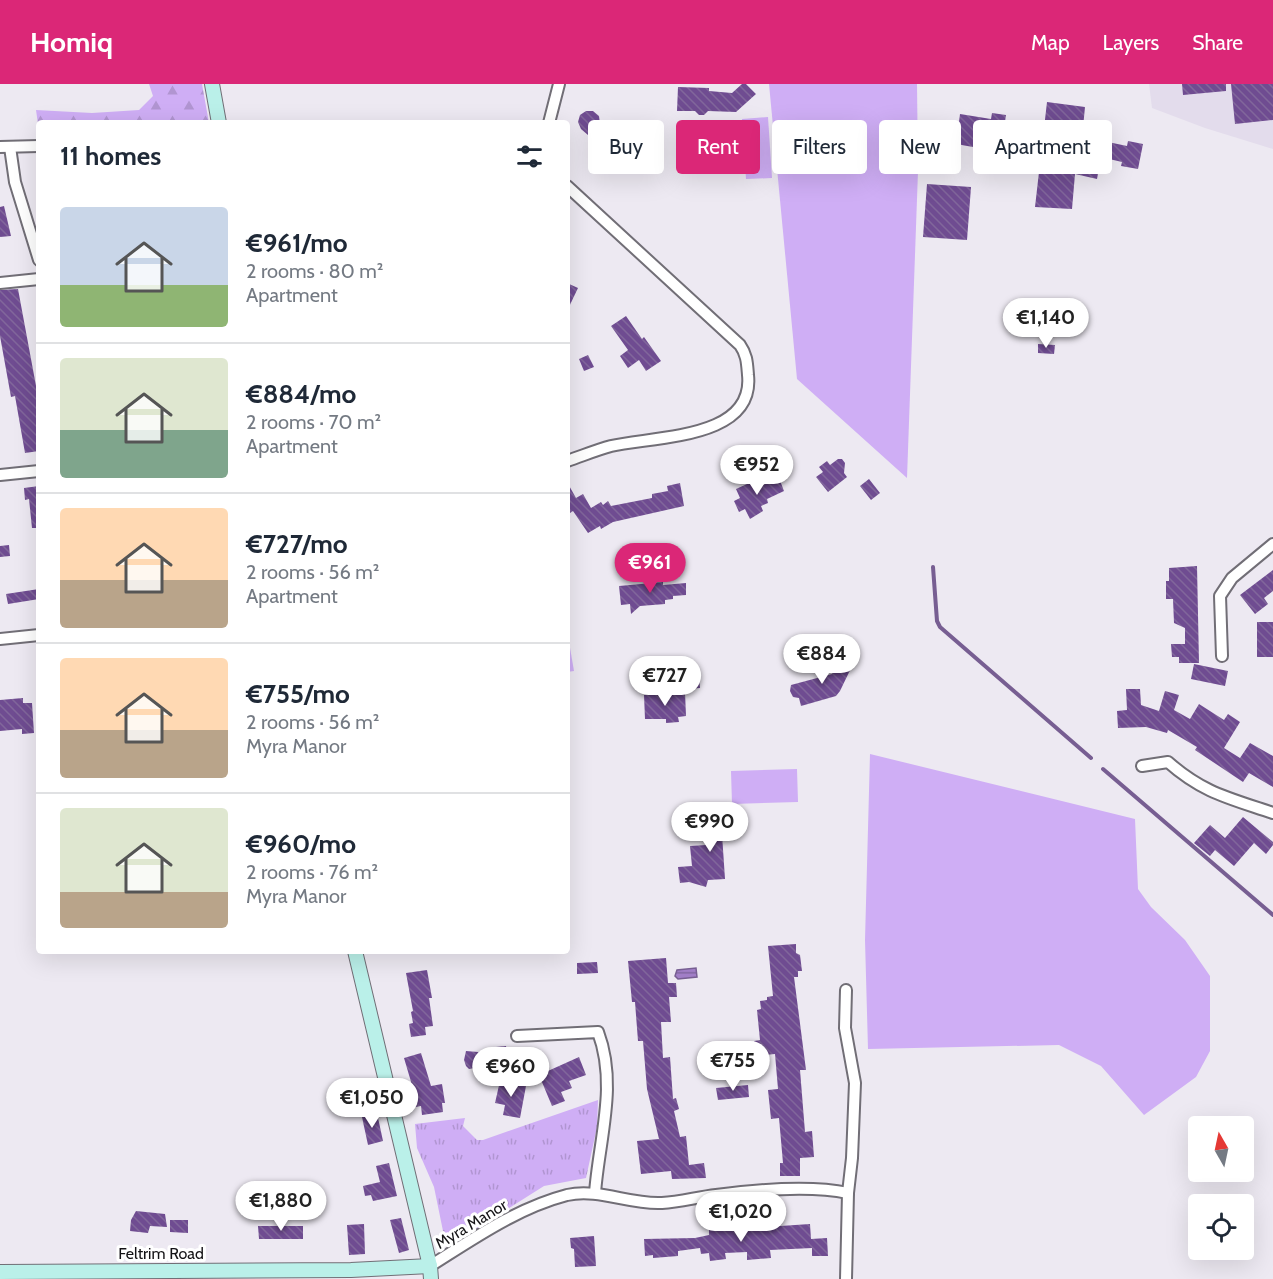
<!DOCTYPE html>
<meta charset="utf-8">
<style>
body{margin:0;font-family:Cabin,sans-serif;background:#f6f6f7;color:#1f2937;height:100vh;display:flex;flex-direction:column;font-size:22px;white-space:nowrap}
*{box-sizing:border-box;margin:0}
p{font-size:20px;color:#747a83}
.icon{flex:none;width:33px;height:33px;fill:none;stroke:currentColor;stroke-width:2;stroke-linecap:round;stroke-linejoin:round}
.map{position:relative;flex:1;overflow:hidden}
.side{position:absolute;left:36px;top:36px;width:534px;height:834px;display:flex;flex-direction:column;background:#fff;border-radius:6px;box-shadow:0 6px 24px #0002}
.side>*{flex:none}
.banner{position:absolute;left:588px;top:36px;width:570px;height:54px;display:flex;gap:12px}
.needle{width:39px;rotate:351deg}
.tools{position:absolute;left:1188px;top:1032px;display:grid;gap:12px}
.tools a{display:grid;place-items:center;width:66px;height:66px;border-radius:6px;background:#fff;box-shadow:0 6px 24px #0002;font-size:30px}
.price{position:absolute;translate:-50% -51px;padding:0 14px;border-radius:21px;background:#fff;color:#222;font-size:20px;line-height:39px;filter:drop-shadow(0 2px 3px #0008)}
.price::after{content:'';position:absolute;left:50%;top:36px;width:18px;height:14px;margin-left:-9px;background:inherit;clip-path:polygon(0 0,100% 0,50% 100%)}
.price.selected{background:#db2777;color:#fff}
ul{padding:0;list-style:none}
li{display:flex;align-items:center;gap:18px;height:150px;padding:0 24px}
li+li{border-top:2px solid #e0e1e3}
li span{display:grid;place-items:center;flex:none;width:168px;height:120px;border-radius:6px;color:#555}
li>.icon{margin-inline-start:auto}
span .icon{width:72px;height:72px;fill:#fffc;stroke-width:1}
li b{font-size:26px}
h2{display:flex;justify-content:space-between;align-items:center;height:72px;padding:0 24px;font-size:26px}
.pill{padding:0 21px;border-radius:6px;background:#fff;box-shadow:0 6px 24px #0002;font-size:21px;line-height:54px}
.pill.selected{background:#db2777;color:#fff}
header{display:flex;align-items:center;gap:36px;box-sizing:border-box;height:84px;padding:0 30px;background:#db2777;color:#fff}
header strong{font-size:28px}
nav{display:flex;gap:33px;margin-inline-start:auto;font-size:21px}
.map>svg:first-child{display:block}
.built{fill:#e3dcec}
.green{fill:#cfaef5}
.forest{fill:url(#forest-firs)}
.park{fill:url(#park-tufts)}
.water{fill:url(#water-rules);stroke:#775e92;stroke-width:1.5}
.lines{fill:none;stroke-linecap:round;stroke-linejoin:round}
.stream{stroke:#775e92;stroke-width:4}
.building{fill:url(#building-back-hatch)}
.street-casing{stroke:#716e76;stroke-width:14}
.secondary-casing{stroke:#716e76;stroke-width:16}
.street{stroke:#fff;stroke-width:10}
.secondary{stroke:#baf0e9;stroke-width:14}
.labels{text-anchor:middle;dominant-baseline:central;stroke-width:6;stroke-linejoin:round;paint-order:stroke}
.street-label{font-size:16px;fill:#141316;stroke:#fff}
</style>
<header>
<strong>Homiq</strong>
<nav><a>Map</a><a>Layers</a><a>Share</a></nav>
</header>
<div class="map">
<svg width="1273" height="1195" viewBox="0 0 1273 1195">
<defs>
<pattern id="forest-firs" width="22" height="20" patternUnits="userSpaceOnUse" patternTransform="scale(1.5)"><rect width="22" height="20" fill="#cfaef5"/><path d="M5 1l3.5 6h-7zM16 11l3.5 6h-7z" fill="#b195d1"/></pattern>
<pattern id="park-tufts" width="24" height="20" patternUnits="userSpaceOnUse" patternTransform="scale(1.5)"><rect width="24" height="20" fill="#cfaef5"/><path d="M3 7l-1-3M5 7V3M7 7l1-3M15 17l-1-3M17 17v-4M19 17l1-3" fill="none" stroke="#b195d1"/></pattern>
<pattern id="water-rules" width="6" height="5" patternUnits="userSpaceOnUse" patternTransform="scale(1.5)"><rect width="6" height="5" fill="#a17ec7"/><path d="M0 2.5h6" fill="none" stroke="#8266a1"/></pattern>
<pattern id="building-back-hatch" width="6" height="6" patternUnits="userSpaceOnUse" patternTransform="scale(1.5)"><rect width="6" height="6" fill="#6f4c91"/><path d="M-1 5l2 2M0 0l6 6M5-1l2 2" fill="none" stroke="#81679b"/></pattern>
</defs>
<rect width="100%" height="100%" fill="#ede9f2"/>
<polygon class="built" points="1149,0 1273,0 1273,65 1205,44 1152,24"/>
<g class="green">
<polygon points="769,0 917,0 918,87 907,394 797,295"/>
<polygon points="768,33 772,94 746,95 742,35"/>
<polygon points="567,558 569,558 574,587 567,588"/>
<polygon points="870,670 1135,735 1138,805 1151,823 1185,856 1210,892 1210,967 1196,993 1144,1031 1101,982 1059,961 868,965 865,856"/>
<polygon points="797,685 798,718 732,720 731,687"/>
</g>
<polygon class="forest" points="149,0 202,0 209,39 39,39 39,47 36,26 92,29 139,26 153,12"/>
<polygon class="park" points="598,1016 597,1043 586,1094 544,1102 460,1155 455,1155 443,1147 434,1103 417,1064 415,1040 465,1034 463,1042 477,1056 483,1056"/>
<polygon class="water" points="696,884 697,893 678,895 675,892 677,886"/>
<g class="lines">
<g class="stream">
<polyline points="933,483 937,537 940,543 1091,674"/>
<polyline points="1103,685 1273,831"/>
</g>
</g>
<g class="building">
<polygon points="742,0 746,0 756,10 736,28 708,27 704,31 699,31 695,27 677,27 678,3 709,4 709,7 732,9"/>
<polygon points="1182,0 1226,0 1226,7 1183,11"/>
<polygon points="1231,0 1273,0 1273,36 1235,40"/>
<polygon points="1047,18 1085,23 1081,64 1102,68 1097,95 1075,90 1072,125 1035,123"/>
<polygon points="586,27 593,27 599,32 601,48 627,50 627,66 616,66 616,60 589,58 588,51 581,45 578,38 580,31"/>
<polygon points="992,29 1006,31 1002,58 975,54 973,63 956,60 960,30 991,35"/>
<polygon points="1128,57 1143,60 1138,85 1121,82 1122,78 1105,74 1108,58 1127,62"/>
<polygon points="927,100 971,103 967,156 923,153"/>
<polygon points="4,122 11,152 0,153 0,123"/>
<polygon points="567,199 578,204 567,227"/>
<polygon points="18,205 39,318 39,367 25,369 15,312 11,313 0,252 0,206"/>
<polygon points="626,232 642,255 644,253 661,277 646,287 639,276 628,284 620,272 628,266 611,242"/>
<polygon points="1038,260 1055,261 1054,270 1038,269"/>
<polygon points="588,271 594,283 584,287 579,275"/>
<polygon points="838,375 842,375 845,379 844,389 847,393 828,408 816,393 823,388 819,383 827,377 830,381"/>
<polygon points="779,394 784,407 767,415 768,419 761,422 763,427 750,435 745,425 739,428 734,417 740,414 736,405 758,395 761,402"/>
<polygon points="869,395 880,409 871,416 860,402"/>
<polygon points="567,398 576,414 583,410 591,424 601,418 603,421 608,417 611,422 652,414 652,410 668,407 667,402 680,399 684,422 613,438 601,445 600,442 588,449 573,427 567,431"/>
<polygon points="39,402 39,444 32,444 29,415 25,416 24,404"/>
<polygon points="9,461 10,472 0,473 0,462"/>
<polygon points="1197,482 1199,579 1179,579 1179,573 1172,573 1171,560 1185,560 1185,544 1174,539 1173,515 1166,515 1166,497 1169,497 1169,484"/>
<polygon points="1273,486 1273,507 1264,514 1268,520 1255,530 1240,511"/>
<polygon points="663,498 663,501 686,499 686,511 673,512 673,515 665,516 665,520 640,522 631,530 630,520 621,521 619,502"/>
<polygon points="39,505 39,515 8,520 6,510"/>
<rect x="1257" y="538" width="16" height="35"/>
<polygon points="840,573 853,580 840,607 836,612 801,622 799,614 793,613 790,607 791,601 832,590"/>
<polygon points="1194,580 1228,587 1225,602 1191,595"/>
<polygon points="699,589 700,604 687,605 686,590"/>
<polygon points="1126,605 1140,605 1141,621 1159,627 1165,607 1179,611 1174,626 1190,635 1199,620 1224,636 1228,630 1240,638 1224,664 1240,674 1250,659 1273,672 1273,703 1249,689 1243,698 1195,666 1197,663 1168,646 1167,649 1146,643 1118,644 1117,627 1127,626"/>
<polygon points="685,608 686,632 678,633 679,638 666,639 666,635 645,635 644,611"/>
<polygon points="23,614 23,619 32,619 34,649 22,650 22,645 0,647 0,616"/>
<polygon points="1243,733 1273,758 1273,761 1266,770 1254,759 1234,782 1215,766 1210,772 1194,759 1210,741 1225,754"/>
<polygon points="743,734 744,748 722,750 725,795 708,796 706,803 689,798 680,799 678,783 692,782 690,762 706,761 704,737"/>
<polygon points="796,860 796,869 800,871 802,887 798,887 798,893 794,893 806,986 800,986 805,1048 812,1047 814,1073 800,1074 800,1092 780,1092 780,1079 783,1079 779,1034 771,1035 768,1006 778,1005 775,970 755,972 754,957 760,956 757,926 761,925 760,917 767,916 767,913 773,912 768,862"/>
<polygon points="666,874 668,899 676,899 677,913 669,913 671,938 661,938 663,974 670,973 673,1015 676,1014 679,1025 674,1027 680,1053 686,1052 689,1081 704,1079 706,1094 672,1095 671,1087 641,1090 637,1057 659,1055 647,1005 643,957 638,957 635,918 632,918 628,877"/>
<polygon points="597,878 598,889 577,890 577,879"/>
<polygon points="427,886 432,914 429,914 433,942 425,943 426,951 411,953 409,940 413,939 411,928 413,927 406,889"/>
<polygon points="506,962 509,977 499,979 496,963"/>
<polygon points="466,967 478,968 485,974 481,983 469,985 466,982 464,976"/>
<polygon points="421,969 431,1002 442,1000 445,1019 442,1019 443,1028 422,1031 421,1022 410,1024 408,1009 414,1008 404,974"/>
<polygon points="579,973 586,991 569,997 572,1004 561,1008 565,1017 552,1022 539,991"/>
<polygon points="500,997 526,1002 520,1034 503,1031 505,1021 495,1019"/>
<polygon points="748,1001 749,1013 718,1016 716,1004"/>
<polygon points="377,1029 383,1057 368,1061 362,1033"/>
<polygon points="389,1079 397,1112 373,1117 371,1111 365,1112 363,1102 380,1098 376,1082"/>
<polygon points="136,1127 165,1130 167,1143 150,1142 148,1149 130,1147 131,1136"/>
<polygon points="401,1134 409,1166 399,1169 390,1136"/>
<polygon points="170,1136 188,1136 188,1149 170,1148"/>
<polygon points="364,1140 365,1170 349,1171 347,1141"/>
<polygon points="810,1140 811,1155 827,1154 828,1172 812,1172 812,1164 770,1166 771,1174 747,1176 747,1168 725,1169 726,1175 710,1177 709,1169 701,1170 700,1164 678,1167 678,1172 653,1174 653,1171 645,1172 644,1155 695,1154 709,1151 709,1144 722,1143 723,1146"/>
<polygon points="258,1142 303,1142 303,1155 259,1155"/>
<polygon points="594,1152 596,1182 575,1183 574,1165 571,1164 570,1154"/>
</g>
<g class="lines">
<g class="street-casing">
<g id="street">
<polyline points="549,39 559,0"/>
<polyline points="0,63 39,62"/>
<polyline points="10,63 15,98 39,176"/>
<path d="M 567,102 L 740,261 C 747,271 747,279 748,291 C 755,356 653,352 611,362 C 596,366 582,372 567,377"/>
<polyline points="0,199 39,195"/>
<polyline points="0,391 39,387"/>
<polyline points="0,555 39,551"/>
<polyline points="1222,572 1220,512 1232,494 1273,460"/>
<path d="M 1142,682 L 1168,678 C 1203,709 1229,714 1273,729"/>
<polyline points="846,906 845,944 855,999 852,1074 848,1109 846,1195"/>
<path d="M 517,952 L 598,948 C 618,1001 599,1055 595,1109"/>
<path d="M 430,1182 C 473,1155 517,1124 567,1111 C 599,1104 630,1121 662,1119 C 680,1118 698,1113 716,1111 C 754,1106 811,1101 848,1109"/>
</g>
</g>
<g class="secondary-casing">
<g id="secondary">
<polyline points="212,0 219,39"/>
<polyline points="355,867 430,1182 431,1195"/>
<polyline points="0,1188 351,1186 430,1182"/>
</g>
</g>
<use href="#street" class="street"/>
<use href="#secondary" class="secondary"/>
</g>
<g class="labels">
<g class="street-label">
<text transform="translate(471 1140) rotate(-31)">Myra Manor</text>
<text x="161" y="1169">Feltrim Road</text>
</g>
</g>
</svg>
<div class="tools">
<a><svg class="needle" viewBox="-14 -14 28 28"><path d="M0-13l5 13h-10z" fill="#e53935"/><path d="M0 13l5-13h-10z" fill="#747a83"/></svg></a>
<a><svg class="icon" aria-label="locate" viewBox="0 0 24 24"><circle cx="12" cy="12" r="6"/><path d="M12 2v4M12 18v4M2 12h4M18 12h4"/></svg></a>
</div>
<b class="price" style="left:1046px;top:265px">€1,140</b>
<b class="price" style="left:757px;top:412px">€952</b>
<b class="price selected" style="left:650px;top:510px">€961</b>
<b class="price" style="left:822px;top:601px">€884</b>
<b class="price" style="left:665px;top:623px">€727</b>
<b class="price" style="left:710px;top:769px">€990</b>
<b class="price" style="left:733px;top:1008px">€755</b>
<b class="price" style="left:511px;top:1014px">€960</b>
<b class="price" style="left:372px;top:1045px">€1,050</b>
<b class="price" style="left:281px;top:1148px">€1,880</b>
<b class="price" style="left:741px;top:1159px">€1,020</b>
<div class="banner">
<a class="pill">Buy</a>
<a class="pill selected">Rent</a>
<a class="pill">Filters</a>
<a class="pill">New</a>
<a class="pill">Apartment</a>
</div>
<section class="side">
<h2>11 homes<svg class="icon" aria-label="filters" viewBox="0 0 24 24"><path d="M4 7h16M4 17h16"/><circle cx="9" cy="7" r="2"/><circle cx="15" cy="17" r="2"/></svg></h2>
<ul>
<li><span style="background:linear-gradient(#c9d6e8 65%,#8fb573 0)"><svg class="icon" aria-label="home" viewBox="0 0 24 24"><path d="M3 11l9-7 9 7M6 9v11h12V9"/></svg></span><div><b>€961/mo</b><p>2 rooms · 80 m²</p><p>Apartment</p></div></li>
<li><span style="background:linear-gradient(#dfe7d0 60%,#7fa58c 0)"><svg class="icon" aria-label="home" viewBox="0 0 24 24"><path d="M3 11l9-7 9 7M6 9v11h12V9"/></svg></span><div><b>€884/mo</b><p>2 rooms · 70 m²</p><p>Apartment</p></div></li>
<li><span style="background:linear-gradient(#ffd9b3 60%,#b9a48a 0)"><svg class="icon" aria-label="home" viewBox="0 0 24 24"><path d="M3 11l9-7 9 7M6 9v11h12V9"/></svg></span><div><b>€727/mo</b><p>2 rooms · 56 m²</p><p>Apartment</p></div></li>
<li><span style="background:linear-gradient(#ffd9b3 60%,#b9a48a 0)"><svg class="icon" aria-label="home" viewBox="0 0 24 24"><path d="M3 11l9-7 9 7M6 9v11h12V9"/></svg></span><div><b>€755/mo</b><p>2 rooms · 56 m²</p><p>Myra Manor</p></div></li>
<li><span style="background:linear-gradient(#dfe7d0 70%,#b9a48a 0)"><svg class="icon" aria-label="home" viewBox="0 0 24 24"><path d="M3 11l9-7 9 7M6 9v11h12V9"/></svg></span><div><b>€960/mo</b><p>2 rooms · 76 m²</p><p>Myra Manor</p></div></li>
</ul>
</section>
</div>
